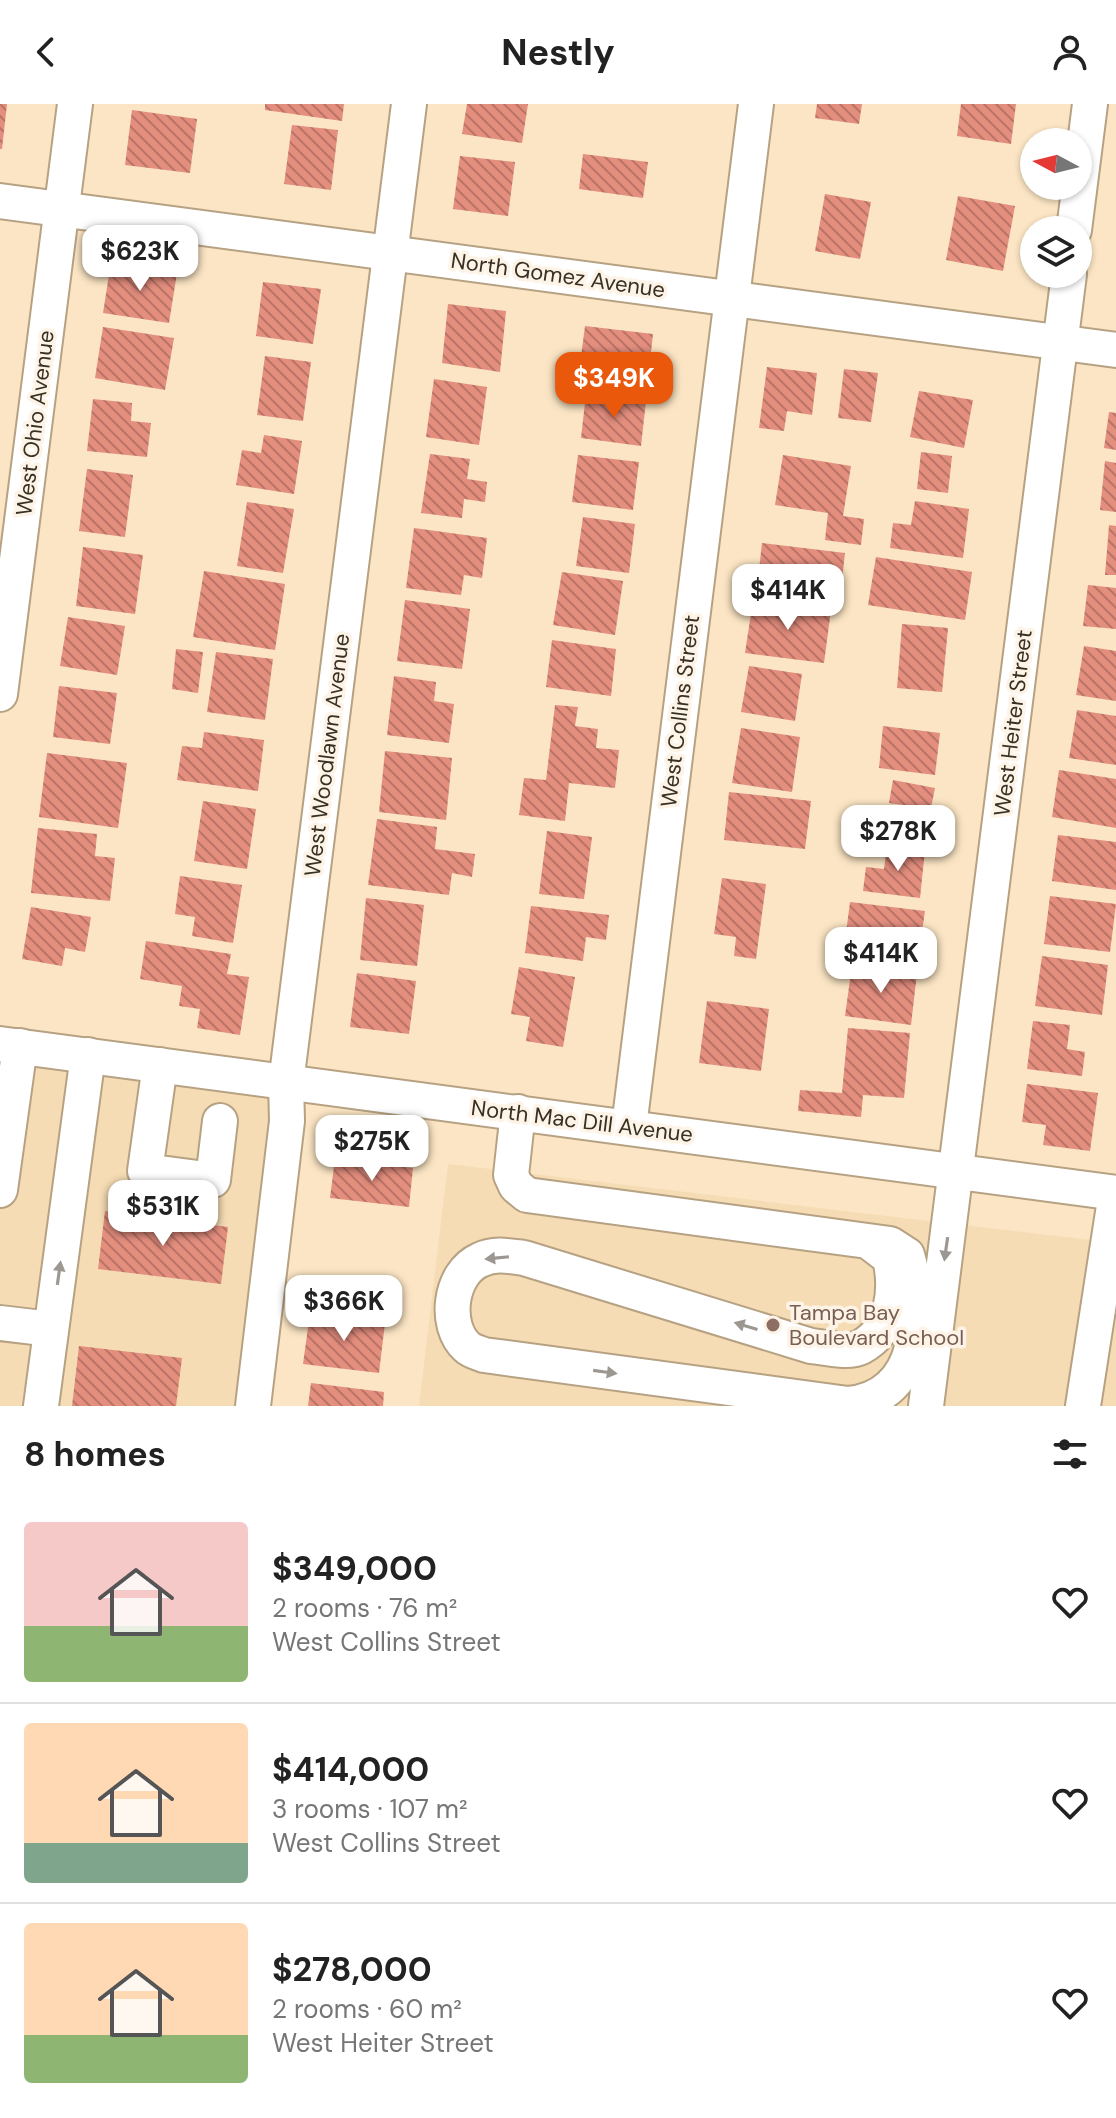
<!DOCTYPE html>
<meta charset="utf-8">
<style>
body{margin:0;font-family:"DM Sans",sans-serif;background:#f6f6f6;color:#222;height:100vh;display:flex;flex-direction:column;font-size:30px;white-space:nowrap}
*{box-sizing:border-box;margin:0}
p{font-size:26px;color:#767676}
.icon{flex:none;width:44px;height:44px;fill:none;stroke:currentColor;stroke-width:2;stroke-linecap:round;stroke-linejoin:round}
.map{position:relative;height:1302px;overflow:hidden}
.drawer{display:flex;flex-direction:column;background:#fff;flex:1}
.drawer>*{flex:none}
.needle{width:52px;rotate:277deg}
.tools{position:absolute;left:1020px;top:24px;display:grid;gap:16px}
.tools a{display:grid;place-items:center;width:72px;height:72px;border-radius:50%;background:#fff;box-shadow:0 2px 6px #0004;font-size:40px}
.price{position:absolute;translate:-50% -68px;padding:0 18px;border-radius:16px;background:#fff;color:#222;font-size:26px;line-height:52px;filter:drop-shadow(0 2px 4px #0008)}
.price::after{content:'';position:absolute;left:50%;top:48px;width:24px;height:18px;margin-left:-12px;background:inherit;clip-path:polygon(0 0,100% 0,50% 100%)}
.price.selected{background:#ea580c;color:#fff}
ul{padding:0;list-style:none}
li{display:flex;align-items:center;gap:24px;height:200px;padding:0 24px}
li+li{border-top:2px solid #e0e0e0}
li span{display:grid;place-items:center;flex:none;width:224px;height:160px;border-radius:8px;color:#555}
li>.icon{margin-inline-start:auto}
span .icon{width:96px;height:96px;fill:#fffc;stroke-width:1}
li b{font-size:34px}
h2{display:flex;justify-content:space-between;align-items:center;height:96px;padding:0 24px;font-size:34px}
header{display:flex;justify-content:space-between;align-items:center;height:104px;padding:0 24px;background:#fff;font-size:36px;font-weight:700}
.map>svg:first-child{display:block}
.built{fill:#f5dcb4}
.building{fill:url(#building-back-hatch)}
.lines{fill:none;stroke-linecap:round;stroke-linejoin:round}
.minor-casing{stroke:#b6a283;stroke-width:38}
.minor{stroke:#fff;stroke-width:34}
.oneway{fill:#9c9891}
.education-dot{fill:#8d6e63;stroke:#fdf4e7;stroke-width:3}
.labels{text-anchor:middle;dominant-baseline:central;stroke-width:7;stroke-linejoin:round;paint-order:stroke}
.street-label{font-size:22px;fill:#383023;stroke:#fdf4e7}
.education-label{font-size:22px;fill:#785e54;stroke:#fdf4e7;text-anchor:start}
</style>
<header><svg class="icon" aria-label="back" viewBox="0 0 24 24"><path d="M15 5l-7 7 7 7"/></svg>Nestly<svg class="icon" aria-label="person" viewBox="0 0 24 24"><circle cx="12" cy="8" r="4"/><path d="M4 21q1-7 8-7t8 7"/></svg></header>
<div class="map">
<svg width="1116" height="1302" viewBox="0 0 1116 1302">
<defs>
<pattern id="building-back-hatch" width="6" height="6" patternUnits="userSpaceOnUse" patternTransform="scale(2)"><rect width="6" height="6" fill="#e48e7e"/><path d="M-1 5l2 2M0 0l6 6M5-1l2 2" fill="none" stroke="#ba7467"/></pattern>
</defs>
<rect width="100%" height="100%" fill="#fbe5c4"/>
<g class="built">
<polygon points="0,954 270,990 271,1017 237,1302 0,1302"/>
<polygon points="448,1060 1116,1139 1116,1302 419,1302"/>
</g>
<g class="building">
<polygon points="0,0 7,0 2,45 0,45"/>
<polygon points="265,0 344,0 342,17 265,6"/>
<polygon points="467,0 528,0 522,39 462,30"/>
<polygon points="817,0 862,0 859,20 815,14"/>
<polygon points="961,0 1016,0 1011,40 957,32"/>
<polygon points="132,6 197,15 190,69 125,61"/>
<polygon points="292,21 338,26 331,86 284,80"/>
<polygon points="583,50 648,58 643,94 579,85"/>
<polygon points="460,52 515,58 508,112 453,105"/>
<polygon points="825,90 871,98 860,155 815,147"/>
<polygon points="958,92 1015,102 1003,167 946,156"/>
<polygon points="111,158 177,169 169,219 103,209"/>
<polygon points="263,178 321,185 313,240 256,232"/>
<polygon points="448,200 506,207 500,268 442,259"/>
<polygon points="585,222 653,230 648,276 579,268"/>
<polygon points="103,223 174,234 165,286 95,274"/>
<polygon points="265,252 311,258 303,317 257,311"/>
<polygon points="767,263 817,269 812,311 787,307 784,327 759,324"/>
<polygon points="844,265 878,269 871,318 838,314"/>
<polygon points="434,275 487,283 479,341 426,333"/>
<polygon points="919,287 973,296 964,344 910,333"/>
<polygon points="586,290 646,297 641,342 581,334"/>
<polygon points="93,295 132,299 131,317 151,319 147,353 87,347"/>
<polygon points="1109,308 1116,309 1116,346 1104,344"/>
<polygon points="264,331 302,337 294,390 236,381 242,346 261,349"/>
<polygon points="921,348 952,352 948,389 917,385"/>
<polygon points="430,350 470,355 467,375 487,378 485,398 464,395 462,414 421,409"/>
<polygon points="578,351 639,358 633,406 572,398"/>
<polygon points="783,351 851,362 843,412 864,415 861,441 825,436 828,409 775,401"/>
<polygon points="1105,357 1116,359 1116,408 1100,406"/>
<polygon points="87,365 133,371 125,433 79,427"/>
<polygon points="915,397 969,405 963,454 890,444 893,419 911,421"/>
<polygon points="247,398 294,405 283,469 237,462"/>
<polygon points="583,413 635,420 629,469 576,462"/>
<polygon points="1109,421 1116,422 1116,471 1105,471"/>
<polygon points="414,424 487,434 482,474 464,471 461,491 406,484"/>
<polygon points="762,439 845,449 839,503 756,493"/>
<polygon points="83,443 143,451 135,510 76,502"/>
<polygon points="876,453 972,468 965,516 868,501"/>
<polygon points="204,467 285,480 275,546 193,533"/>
<polygon points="562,468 623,477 615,531 553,521"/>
<polygon points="1088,481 1116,484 1116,525 1083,522"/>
<polygon points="405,496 470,505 462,565 397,557"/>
<polygon points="753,496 831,506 824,559 745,549"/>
<polygon points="68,513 125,522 117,571 60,562"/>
<polygon points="902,520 948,524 942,588 897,584"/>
<polygon points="552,536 616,545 611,592 546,583"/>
<polygon points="1084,542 1116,547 1116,597 1076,591"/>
<polygon points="176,545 203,548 198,589 172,585"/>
<polygon points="216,548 273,555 265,616 207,608"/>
<polygon points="749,562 802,570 795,617 741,608"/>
<polygon points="394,572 436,578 434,597 454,600 449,639 387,631"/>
<polygon points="59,582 117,589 110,640 53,633"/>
<polygon points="555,601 578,603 575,622 598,625 596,644 619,646 615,684 569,679 565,717 519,711 524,674 546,676"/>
<polygon points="1077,606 1116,612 1116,661 1069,654"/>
<polygon points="883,622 940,629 935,671 879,664"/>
<polygon points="741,624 800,633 792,688 732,679"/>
<polygon points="204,628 264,636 258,687 177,676 182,642 202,644"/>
<polygon points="385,647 452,654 446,716 379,708"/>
<polygon points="47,649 127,659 118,724 39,713"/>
<polygon points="1059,666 1116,675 1116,724 1052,713"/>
<polygon points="893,676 935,684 926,729 905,726 910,702 889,699"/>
<polygon points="729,688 811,697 805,745 724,736"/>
<polygon points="203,697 256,705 247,765 194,757"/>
<polygon points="377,715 437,723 435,745 475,750 472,773 452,769 449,791 368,781"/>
<polygon points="38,724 97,730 95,752 115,754 110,797 31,789"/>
<polygon points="547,727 592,733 584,795 539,790"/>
<polygon points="1058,731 1116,738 1116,786 1052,777"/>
<polygon points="887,742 925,746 920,794 863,787 866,763 884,765"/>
<polygon points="180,772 242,781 233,839 192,832 195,813 175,810"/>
<polygon points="722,774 766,780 756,855 734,852 736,833 714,830"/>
<polygon points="1050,792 1116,800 1110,848 1044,840"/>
<polygon points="366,794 424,801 417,862 360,856"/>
<polygon points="850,798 925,807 918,855 844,845"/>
<polygon points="531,802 609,811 606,836 586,833 583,857 525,849"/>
<polygon points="31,803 91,813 85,848 65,844 62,862 22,855"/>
<polygon points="146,837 231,850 227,870 249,873 240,931 197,924 200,905 179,902 182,882 140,875"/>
<polygon points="1042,852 1108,861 1102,911 1035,902"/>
<polygon points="852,861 917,869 911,921 845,912"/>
<polygon points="519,863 575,873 563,943 526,937 530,913 511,910"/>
<polygon points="357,869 416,877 409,930 350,923"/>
<polygon points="707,897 769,905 761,967 699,959"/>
<polygon points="1033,917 1070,921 1067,945 1085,948 1082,972 1027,965"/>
<polygon points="848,924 910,929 904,994 863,991 861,1013 798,1007 800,986 842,989"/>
<polygon points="1027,980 1098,989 1090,1047 1043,1041 1046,1021 1022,1018"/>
<polygon points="335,1055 413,1064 409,1103 330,1094"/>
<polygon points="105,1107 228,1123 221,1180 98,1165"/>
<polygon points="310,1209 385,1219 379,1269 303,1260"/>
<polygon points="79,1242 182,1254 176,1302 72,1302"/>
<polygon points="311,1279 384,1288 383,1302 308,1302"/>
</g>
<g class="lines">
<g class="minor-casing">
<g id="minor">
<polyline points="0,97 1116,246"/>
<polyline points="1074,126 1090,0"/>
<polyline points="0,590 75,0"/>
<polyline points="0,940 1116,1089"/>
<polyline points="160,961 145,1067 213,1076 220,1017"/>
<path d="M 518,1008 L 511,1071 L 516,1082 L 527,1091 L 890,1140 L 907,1151 C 924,1207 923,1293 848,1300 L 484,1251 C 479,1249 471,1247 467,1243 C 443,1221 450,1169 480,1156 C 494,1149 509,1152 524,1154 L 811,1242 C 825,1243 848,1250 861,1243 C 894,1225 897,1185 890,1154 L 869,1138"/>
<polyline points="629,1023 756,0"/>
<polyline points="0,1086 20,942"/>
<polyline points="0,1219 51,1225"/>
<polyline points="41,1302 88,951"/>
<polyline points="253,1302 287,1017 286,979 409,0"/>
<polyline points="926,1302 1069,170"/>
<polyline points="1083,1302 1116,1089"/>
</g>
</g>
<use href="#minor" class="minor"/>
</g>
<defs><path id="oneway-solid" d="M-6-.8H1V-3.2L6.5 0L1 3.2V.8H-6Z" transform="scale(2)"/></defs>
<g class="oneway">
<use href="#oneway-solid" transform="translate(946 1145) rotate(98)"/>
<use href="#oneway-solid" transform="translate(497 1154) rotate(174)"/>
<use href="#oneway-solid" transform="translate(59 1169) rotate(-82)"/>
<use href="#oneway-solid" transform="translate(746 1222) rotate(-163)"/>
<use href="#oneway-solid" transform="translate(605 1268) rotate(8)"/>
</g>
<circle class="education-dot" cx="773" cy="1221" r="8"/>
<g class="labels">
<g class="street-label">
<text transform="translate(558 171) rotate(8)">North Gomez Avenue</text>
<text transform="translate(35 319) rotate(-83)">West Ohio Avenue</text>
<text transform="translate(680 607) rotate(-83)">West Collins Street</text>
<text transform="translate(1013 619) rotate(-83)">West Heiter Street</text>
<text transform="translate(327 651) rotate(-83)">West Woodlawn Avenue</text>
<text transform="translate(582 1017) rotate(7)">North Mac Dill Avenue</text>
</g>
<g class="education-label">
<text x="789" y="1208">Tampa Bay<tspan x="789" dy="25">Boulevard School</tspan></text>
</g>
</g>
</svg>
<div class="tools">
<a><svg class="needle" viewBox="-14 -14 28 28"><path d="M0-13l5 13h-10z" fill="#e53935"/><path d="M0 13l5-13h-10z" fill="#767676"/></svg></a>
<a><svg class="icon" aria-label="layers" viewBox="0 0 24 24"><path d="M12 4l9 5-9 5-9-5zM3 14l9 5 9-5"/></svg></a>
</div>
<b class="price" style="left:140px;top:189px">$623K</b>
<b class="price selected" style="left:614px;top:316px">$349K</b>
<b class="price" style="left:788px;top:528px">$414K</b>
<b class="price" style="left:898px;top:769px">$278K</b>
<b class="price" style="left:881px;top:891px">$414K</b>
<b class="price" style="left:372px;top:1079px">$275K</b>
<b class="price" style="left:163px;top:1144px">$531K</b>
<b class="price" style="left:344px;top:1239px">$366K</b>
</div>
<section class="drawer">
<h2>8 homes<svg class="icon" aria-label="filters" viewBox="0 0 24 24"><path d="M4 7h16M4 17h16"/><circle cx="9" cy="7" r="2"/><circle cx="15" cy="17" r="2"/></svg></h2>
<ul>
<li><span style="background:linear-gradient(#f6c9c9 65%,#8fb573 0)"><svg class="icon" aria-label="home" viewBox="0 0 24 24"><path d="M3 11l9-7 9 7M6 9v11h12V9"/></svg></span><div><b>$349,000</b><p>2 rooms · 76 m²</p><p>West Collins Street</p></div><svg class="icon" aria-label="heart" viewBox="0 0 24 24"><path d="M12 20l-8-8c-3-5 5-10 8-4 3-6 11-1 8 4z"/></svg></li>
<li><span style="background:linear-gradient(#ffd9b3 75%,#7fa58c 0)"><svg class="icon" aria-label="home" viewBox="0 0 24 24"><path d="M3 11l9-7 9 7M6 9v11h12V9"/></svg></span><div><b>$414,000</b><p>3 rooms · 107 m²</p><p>West Collins Street</p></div><svg class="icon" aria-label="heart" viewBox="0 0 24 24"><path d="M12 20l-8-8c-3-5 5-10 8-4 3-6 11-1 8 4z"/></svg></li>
<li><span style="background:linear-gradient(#ffd9b3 70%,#8fb573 0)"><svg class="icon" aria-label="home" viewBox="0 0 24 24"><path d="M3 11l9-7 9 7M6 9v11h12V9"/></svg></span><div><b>$278,000</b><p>2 rooms · 60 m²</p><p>West Heiter Street</p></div><svg class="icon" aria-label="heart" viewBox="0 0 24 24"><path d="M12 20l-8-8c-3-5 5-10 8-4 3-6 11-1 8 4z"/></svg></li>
</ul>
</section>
